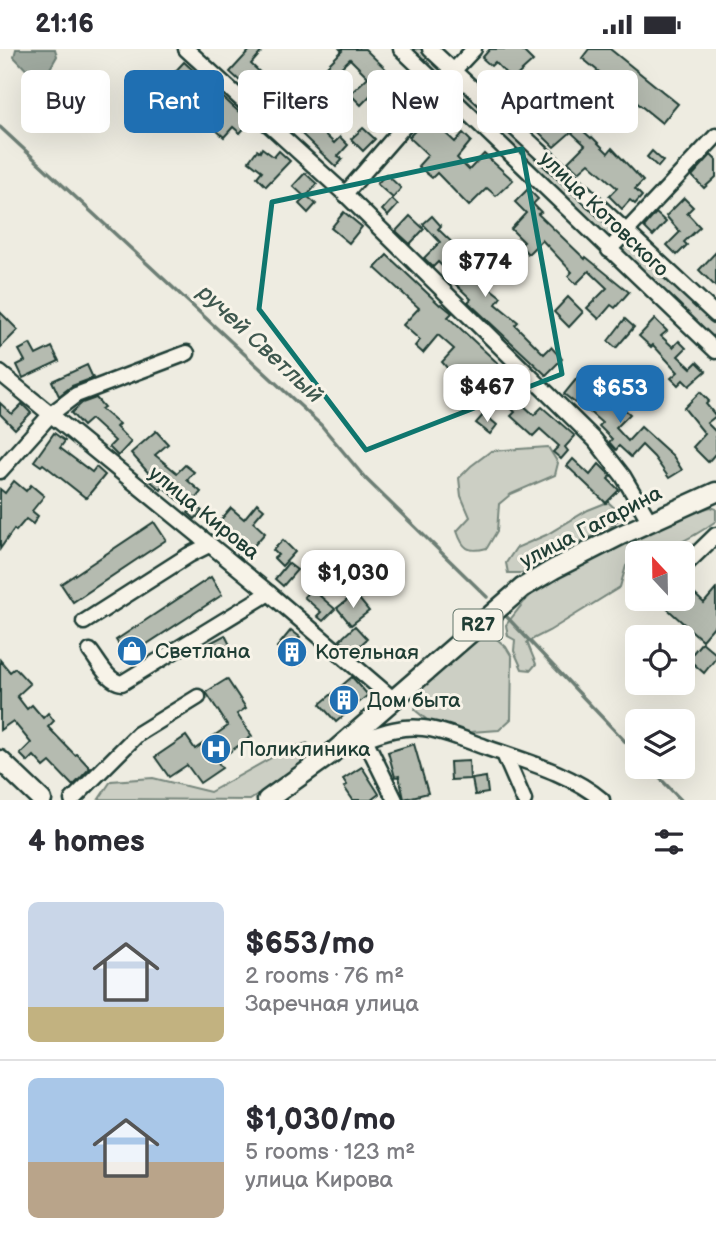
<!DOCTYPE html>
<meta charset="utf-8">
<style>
body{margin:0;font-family:"Balsamiq Sans",sans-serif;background:#f2f2f3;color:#2b2b33;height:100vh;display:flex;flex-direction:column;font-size:26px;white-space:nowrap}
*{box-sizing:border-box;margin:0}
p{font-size:23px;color:#7c7c81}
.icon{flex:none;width:38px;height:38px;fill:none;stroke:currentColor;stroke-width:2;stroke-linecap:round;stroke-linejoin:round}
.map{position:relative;height:751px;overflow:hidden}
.side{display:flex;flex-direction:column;background:#fff;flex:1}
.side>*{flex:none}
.hud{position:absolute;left:21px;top:21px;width:676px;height:63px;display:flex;gap:14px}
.needle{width:46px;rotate:338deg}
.controls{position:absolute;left:625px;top:492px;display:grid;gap:14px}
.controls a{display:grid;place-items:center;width:70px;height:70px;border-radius:10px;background:#fff;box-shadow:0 7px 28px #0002;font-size:35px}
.price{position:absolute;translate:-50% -60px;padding:0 16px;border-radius:14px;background:#fff;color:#222;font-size:23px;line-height:46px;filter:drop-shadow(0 2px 4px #0008)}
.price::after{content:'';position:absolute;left:50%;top:42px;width:21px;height:16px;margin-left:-10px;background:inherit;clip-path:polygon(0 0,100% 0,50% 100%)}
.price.current{background:#1f6fb2;color:#fff}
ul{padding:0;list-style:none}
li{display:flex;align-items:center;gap:21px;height:175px;padding:0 28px}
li+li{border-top:2px solid #e1e1e2}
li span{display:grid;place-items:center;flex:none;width:196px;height:140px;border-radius:10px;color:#555}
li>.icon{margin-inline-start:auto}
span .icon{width:84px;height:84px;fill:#fffc;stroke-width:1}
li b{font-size:30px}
h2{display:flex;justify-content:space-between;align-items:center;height:84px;padding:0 28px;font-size:30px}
.pill{padding:0 24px;border-radius:10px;background:#fff;box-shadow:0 7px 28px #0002;font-size:24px;line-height:63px}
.pill.current{background:#1f6fb2;color:#fff}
.status{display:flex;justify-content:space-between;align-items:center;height:49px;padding:0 35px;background:#fff;direction:ltr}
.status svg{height:19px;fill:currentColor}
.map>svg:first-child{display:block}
.green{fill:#cccfc4;stroke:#76867c;stroke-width:2}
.water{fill:#9fa99f;stroke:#6c7e74;stroke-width:2}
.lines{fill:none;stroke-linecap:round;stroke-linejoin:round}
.stream{stroke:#6c7e74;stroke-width:3.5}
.building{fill:#b5bbb0;stroke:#1f3d34;stroke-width:2}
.minor-casing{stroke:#1f3d34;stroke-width:19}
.major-casing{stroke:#1f3d34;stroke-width:23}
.minor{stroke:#f7f3e8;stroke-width:14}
.major{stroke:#f7f3e8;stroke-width:18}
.marked{fill:none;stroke:#0f766e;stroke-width:5;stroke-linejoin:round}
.labels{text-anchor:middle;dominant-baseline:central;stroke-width:6;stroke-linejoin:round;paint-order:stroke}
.shield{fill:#f7f3e8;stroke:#60746a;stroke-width:2}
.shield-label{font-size:19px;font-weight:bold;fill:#1f3d34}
.street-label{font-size:21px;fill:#1f3d34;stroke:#f7f3e8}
.poi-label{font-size:21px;fill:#1f3d34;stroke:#f7f3e8;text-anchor:start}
.water-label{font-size:23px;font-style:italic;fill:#3f584f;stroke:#f7f3e8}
</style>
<div class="status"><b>21:16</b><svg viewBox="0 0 49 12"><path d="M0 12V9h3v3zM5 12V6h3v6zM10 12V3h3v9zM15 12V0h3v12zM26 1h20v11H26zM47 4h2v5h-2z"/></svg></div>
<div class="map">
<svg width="716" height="751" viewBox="0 0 716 751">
<rect width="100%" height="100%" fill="#eeece1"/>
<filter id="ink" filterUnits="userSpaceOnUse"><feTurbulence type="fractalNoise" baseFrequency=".0143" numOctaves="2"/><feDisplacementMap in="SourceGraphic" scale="14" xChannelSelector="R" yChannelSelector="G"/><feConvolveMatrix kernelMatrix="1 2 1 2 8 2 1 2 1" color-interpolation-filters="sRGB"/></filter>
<g filter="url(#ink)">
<g class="green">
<polygon points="402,0 430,0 716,266 716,302"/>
<path d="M 548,398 L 558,414 L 555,426 L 511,445 L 499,455 L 497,482 L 487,499 C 468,504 463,500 457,482 L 470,468 L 461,447 L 459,429 L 471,417 L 491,402 Z"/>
<polygon points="608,453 619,463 619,470 609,480 573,496 522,524 508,524 506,514 516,499 546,486 588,461"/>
<path d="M 711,458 L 716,460 L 716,472 C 694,488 665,504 637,504 L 637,507 L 626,517 L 620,538 L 549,582 L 527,593 L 536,615 L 531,621 L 522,620 L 514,602 L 515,591 L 508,587 L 506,576 L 524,553 L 543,533 L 655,474 Z"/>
<polygon points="489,583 506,598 512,608 511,670 499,681 457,684 438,680 415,661 418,643 444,613 479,584"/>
<polygon points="307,694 314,700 316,708 250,751 99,750 111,732 153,729 210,743 287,700"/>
</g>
<polygon class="water" points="16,0 55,0 57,7 48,23 35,30 14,8"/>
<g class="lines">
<g class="stream">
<polyline points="0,78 321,376 366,430 487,548"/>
<polyline points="505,566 637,705"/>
<polyline points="649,718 681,751"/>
</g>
</g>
<g class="building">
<polygon points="251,0 264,0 251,15 267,30 253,44 230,23"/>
<polygon points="340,0 365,0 391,25 361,56 350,45 368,28 350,10 333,26 325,19 342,2"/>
<polygon points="490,0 521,0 533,12 512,31 495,13 491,17 482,9"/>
<polygon points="589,0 610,0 678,55 662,74 582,9"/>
<polygon points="184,13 250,73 240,84 233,78 224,88 216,81 220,77 197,56 202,51 185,35 181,39 170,28"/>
<polygon points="536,32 549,45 556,50 558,48 565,55 563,57 571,64 568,68 591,89 592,88 608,104 612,99 643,132 635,140 642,147 635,155 630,151 622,160 609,147 617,139 589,114 579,123 568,113 585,96 571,83 554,98 511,56"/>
<polygon points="406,33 419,45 397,71 382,57"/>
<polygon points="294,41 322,71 316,77 334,94 340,88 348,96 338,107 343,110 336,118 282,66 278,71 271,64"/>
<polygon points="428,68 455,93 463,84 471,92 457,109 469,121 484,105 513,131 496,147 487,139 469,157 437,124 432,129 418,117 428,106 409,88"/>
<polygon points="363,79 375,90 363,102 351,90"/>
<polygon points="262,99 274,108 279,102 290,112 266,137 257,128 262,122 249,112 257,101 260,103"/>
<polygon points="652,102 663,112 658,118 647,108"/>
<polygon points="711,106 716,111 716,128 704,139 692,127"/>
<polygon points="305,124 317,135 307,147 316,155 308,164 299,155 305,148 293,137"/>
<polygon points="386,125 401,139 393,149 377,135"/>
<polygon points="528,140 538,150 533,155 541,163 538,165 585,210 586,208 629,243 615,259 611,256 599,270 587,259 607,239 589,222 576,235 568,227 572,223 542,191 528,205 520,196 524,193 511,180 526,164 515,153"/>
<polygon points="684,149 693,158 687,164 700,178 684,193 687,196 677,206 667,196 680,183 666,167"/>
<polygon points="392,150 398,156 388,167 382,161"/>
<polygon points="344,163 362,178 349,194 331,179"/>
<polygon points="656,164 666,173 653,187 644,178"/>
<polygon points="410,167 424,180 410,195 396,182"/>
<polygon points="432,167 441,177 438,180 463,204 459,208 483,231 482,233 501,248 496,255 518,273 515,276 544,305 551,298 562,310 546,326 468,253 471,250 448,228 450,225 438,213 433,218 424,209 440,193 423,175"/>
<polygon points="716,203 716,238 699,221"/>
<polygon points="387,206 440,256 441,255 452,264 448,268 503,319 495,327 509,339 517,331 527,341 520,353 534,366 542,358 575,387 565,398 568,402 561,410 553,403 559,397 540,380 533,387 511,367 515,363 499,348 491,356 480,346 485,339 471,324 462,333 448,320 442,313 454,300 438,286 423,304 415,297 420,291 403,276 419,259 375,219"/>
<polygon points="568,248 583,263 569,278 554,263"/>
<polygon points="0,263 18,281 0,299"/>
<polygon points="625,270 634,278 616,299 608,292"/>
<polygon points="655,270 667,282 661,287 673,298 679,292 686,299 678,307 691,319 697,313 706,322 689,337 683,331 678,336 671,329 678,323 653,296 651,298 639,287"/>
<polygon points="30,295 36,306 52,298 59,312 23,329 17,316 25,312 19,301"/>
<polygon points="87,316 93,329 72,337 59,347 52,332"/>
<polygon points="578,328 595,341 598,338 630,365 616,379 628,392 641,378 673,407 682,421 669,429 654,408 642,396 631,408 619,397 616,401 609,393 612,390 599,377 602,374 577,352 575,354 564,345"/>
<polygon points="700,343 709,352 706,355 716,367 707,374 716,383 716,404 708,413 693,398 705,385 684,359"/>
<polygon points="96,349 104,358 101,360 119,375 116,378 131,393 118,407 109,398 115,392 91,370 83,377 71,364 82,354"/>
<polygon points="0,354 12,365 22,355 31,364 15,380 0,365"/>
<polygon points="484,365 497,376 490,385 476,374"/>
<polygon points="156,382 168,395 155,406 177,424 185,416 194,423 187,431 201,443 188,459 163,438 161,441 149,431 152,428 131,404"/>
<polygon points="54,384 65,392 60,399 92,423 96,418 105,426 86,449 43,415 41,417 34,412"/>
<polygon points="573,410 590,426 599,415 611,427 608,430 619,441 606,454 567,417"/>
<polygon points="14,432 26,442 31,436 44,447 32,462 38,467 33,475 26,470 16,482 14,480 0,500 0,440 5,444"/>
<polygon points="257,454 264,460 253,473 265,484 251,500 248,497 243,502 234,494 236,492 217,475 231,459 244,470"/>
<polygon points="195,456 202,462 195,470 188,464"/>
<polygon points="154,473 166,491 73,553 61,535"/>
<polygon points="283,491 295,503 282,517 274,509 278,506 273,501"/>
<polygon points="288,514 297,521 283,537 275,530"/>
<polygon points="211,528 222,546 127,608 116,591"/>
<polygon points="318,532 327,540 320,547 335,560 323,572 317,567 321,563 304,548"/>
<polygon points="716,540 716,575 702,591 663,556 668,550 682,550 690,541 704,554"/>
<polygon points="355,545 369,562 351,576 337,559"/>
<polygon points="355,577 367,590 353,603 340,591"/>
<polygon points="291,581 300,588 292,597 306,608 300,616 277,598"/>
<polygon points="225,586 230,596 215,604 210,594"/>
<polygon points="702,593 716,605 716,609 704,624 688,610"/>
<polygon points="0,611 10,623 15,619 30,635 17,647 27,660 32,656 43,669 48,664 54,672 48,678 75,706 77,705 90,719 73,737 50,713 44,718 34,707 28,713 20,705 31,694 13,672 0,681"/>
<polygon points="352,628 368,646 336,673 320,655"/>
<polygon points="227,630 246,659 237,665 252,687 217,712 222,719 200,734 187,716 169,728 155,708 186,687 195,700 228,677 206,643"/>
<polygon points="414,695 428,744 404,750 399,727 395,728 388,703"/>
<polygon points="469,712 470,730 451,731 450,713"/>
<polygon points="362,718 379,745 371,751 353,751 344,738 347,736 343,730"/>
<polygon points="486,728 488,744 475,746 472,730"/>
</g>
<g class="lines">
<g class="minor-casing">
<g id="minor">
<polyline points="186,0 345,145 595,391 623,427 650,473"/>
<polyline points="401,0 716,302"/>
<polyline points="430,0 716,266"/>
<polyline points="345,145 439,37 474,0"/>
<polyline points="609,201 716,87"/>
<polyline points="0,324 269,544 394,651"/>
<polyline points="0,422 51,365 76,346 187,304"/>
<polyline points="682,519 716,486"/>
<polyline points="84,573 189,506 209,496"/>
<path d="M 90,602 C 99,613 107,632 122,634 L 269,544"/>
<polyline points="360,686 365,690 395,751"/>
<path d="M 365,690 C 385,682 402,677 423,679 C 443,681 465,691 485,698 C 524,712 570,724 602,751"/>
<polyline points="504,705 524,751"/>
<polyline points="72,751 138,685 198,648"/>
</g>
</g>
<g class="major-casing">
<g id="major">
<polyline points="0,711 42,751"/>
<polyline points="267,751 331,705 522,539 554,520 621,486 716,443"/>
</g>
</g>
<use href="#minor" class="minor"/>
<use href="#major" class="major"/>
</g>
</g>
<path class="marked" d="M 522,100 L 562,325 L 366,401 L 259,260 L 272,153 Z"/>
<defs>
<g id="shop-disc" transform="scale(1.575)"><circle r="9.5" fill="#1f6fb2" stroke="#f7f3e8"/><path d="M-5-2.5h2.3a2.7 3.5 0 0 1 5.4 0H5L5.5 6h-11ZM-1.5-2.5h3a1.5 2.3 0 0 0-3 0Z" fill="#fff"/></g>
<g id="building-disc" transform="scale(1.575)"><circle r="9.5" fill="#1f6fb2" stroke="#f7f3e8"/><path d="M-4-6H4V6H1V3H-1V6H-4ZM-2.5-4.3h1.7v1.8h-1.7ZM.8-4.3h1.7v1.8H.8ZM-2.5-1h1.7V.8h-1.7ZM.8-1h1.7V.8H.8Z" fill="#fff"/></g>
<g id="hospital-disc" transform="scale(1.575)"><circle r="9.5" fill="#1f6fb2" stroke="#f7f3e8"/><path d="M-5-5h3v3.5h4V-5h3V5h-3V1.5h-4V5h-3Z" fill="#fff"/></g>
</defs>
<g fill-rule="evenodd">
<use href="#shop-disc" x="132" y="602"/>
<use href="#building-disc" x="292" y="603"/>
<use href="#building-disc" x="344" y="651"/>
<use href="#hospital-disc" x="216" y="700"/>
</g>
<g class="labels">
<rect class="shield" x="453.5" y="560.5" width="49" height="31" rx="5"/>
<g class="shield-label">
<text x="478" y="576">R27</text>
</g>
<g class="street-label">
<text transform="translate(604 165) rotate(44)">улица Котовского</text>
<text transform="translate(204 464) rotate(39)">улица Кирова</text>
<text transform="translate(591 478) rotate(-27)">улица Гагарина</text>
</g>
<g class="poi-label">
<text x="155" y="602">Светлана</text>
<text x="315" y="603">Котельная</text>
<text x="367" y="651">Дом быта</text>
<text x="239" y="700">Поликлиника</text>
</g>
<g class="water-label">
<text transform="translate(260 295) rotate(43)">ручей Светлый</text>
</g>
</g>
</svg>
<div class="controls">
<a><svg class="needle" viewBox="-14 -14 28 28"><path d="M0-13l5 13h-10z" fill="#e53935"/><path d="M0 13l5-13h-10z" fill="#7c7c81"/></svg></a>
<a><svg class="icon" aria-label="locate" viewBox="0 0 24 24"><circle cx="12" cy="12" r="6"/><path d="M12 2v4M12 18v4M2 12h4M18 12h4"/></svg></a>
<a><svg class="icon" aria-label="layers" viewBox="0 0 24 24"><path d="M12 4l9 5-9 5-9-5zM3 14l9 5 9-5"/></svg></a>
</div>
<b class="price" style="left:485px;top:250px">$774</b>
<b class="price" style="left:487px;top:375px">$467</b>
<b class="price current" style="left:620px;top:376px">$653</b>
<b class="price" style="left:353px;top:561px">$1,030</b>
<div class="hud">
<a class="pill">Buy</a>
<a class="pill current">Rent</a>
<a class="pill">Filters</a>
<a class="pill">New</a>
<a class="pill">Apartment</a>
</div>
</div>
<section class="side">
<h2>4 homes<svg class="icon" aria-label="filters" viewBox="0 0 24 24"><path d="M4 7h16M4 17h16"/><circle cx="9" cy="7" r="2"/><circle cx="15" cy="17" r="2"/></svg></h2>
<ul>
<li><span style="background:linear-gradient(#c9d6e8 75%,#c2b280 0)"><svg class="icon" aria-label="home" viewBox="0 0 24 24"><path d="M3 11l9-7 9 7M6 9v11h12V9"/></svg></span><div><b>$653/mo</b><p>2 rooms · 76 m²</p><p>Заречная улица</p></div></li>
<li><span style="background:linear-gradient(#a9c7e8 60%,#b9a48a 0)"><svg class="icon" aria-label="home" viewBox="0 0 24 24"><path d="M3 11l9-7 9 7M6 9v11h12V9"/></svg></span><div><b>$1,030/mo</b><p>5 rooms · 123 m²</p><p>улица Кирова</p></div></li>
</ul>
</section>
